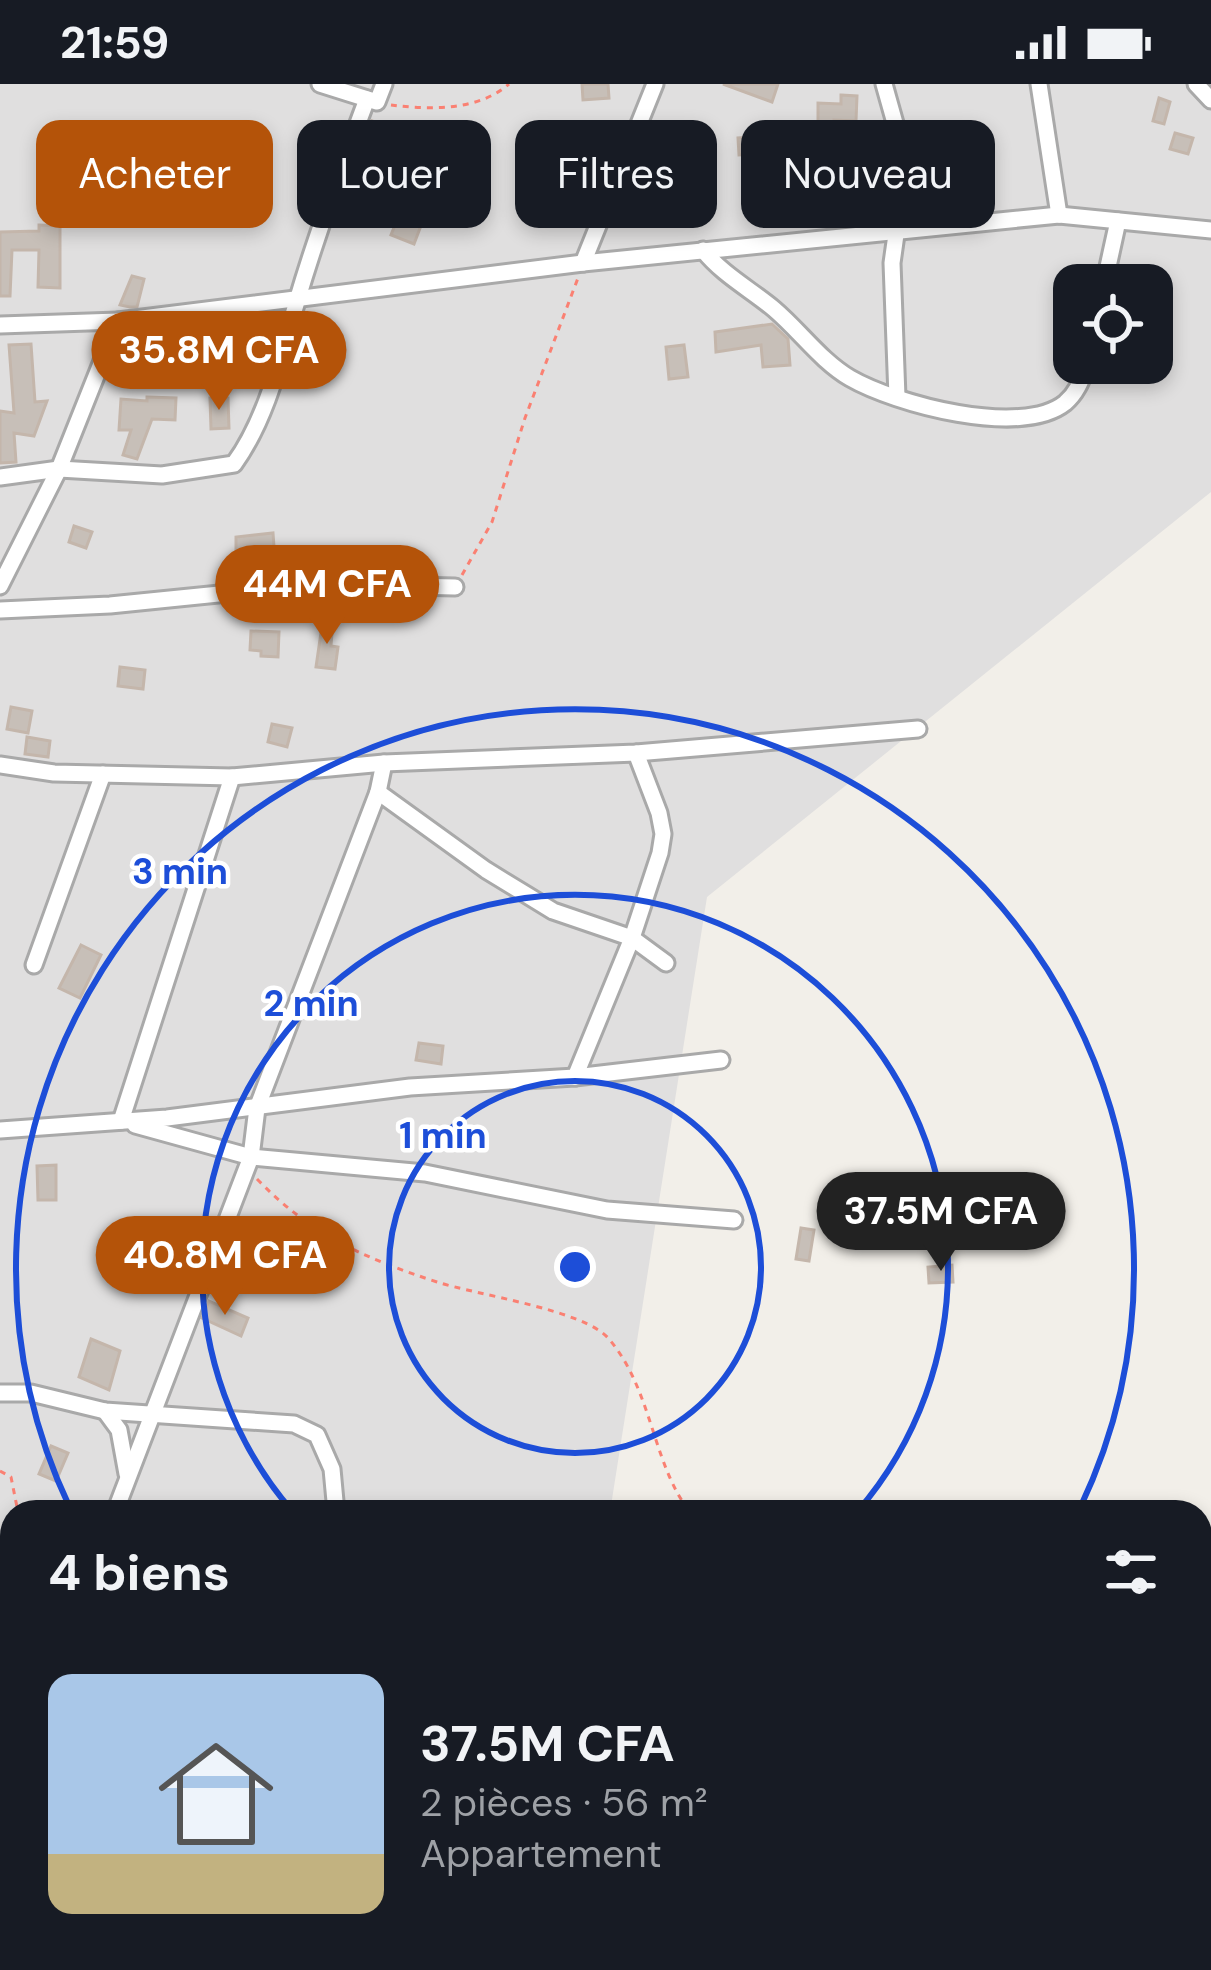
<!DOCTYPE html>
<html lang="fr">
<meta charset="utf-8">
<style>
body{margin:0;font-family:"DM Sans",sans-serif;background:#20242c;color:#f1f3f6;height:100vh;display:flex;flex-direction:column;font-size:45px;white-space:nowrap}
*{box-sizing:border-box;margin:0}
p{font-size:39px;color:#9ea1a6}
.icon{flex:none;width:66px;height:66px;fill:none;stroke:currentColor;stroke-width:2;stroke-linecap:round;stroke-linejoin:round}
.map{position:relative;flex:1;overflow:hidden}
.side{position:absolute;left:0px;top:1416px;width:1212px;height:471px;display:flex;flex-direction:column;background:#171b24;border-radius:36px 36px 0 0;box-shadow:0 6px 18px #0003}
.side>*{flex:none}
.guide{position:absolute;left:36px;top:36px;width:1140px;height:108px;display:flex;gap:24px}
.buttons{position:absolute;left:1053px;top:180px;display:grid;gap:24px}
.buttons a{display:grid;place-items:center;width:120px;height:120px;border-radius:24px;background:#171b24;box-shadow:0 6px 18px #0003;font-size:60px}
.price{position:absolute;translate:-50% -102px;padding:0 27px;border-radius:42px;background:#b45309;color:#fff;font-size:39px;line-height:78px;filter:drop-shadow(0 3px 6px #0008)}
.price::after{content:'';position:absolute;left:50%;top:72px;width:36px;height:27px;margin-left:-18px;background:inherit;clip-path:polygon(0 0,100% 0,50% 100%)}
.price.on{background:#222;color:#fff}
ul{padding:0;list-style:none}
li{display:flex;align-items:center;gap:36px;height:300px;padding:0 48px}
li+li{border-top:3px solid #363941}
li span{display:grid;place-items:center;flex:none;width:336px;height:240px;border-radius:24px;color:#555}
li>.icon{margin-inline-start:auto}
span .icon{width:144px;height:144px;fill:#fffc;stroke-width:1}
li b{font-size:51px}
h2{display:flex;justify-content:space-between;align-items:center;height:144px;padding:0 48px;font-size:51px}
.tag{padding:0 42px;border-radius:24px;background:#171b24;box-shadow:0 6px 18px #0003;font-size:42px;line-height:108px}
.tag.on{background:#b45309;color:#fff}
.status{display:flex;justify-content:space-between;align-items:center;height:84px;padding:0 60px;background:#171b24;direction:ltr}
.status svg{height:33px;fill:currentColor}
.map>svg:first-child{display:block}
.residential{fill:#e0dfdf;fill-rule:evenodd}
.farmland{fill:#eef0d5}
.building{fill:#c7bfb8;stroke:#c4b6ab;stroke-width:3}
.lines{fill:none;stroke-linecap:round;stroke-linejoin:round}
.street-casing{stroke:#a9a9a9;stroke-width:21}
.path{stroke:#fa8072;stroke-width:3;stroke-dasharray:6 6;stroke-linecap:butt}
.street{stroke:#fff;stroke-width:15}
.ring{fill:none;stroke:#1d4ed8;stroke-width:6}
.centre{fill:#1d4ed8;stroke:#fff;stroke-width:6}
.ring-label{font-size:36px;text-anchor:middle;font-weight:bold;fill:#1d4ed8;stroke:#fff;stroke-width:9;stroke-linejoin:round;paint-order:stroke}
</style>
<div class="status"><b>21:59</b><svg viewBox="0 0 49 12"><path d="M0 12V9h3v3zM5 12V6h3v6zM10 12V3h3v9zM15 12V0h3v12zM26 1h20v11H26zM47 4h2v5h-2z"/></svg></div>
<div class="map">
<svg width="1211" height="1886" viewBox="0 0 1211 1886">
<rect width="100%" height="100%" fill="#f2efe9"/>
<path class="residential" d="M 0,0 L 1211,0 L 1211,408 L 707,813 L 610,1428 L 12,1428 L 12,1875 L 151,1875 L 139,1886 L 0,1886 ZM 1074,201 L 1152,201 L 1152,279 L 1074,279 Z"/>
<g class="farmland">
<polygon points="3,1488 12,1496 12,1856 0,1852"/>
<polygon points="68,1875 337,1875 336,1886 100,1886"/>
<polygon points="420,1875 613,1875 611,1886 433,1886 434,1882"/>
</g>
<g class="building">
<polygon points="582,0 608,0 609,14 583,16"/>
<polygon points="723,0 778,0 772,18"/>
<polygon points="841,11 857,12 856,37 834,36 834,44 818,43 818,19 841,20"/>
<polygon points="1159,14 1170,18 1164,40 1153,37"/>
<polygon points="372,37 383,41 369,82 358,83"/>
<polygon points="1175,49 1193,54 1188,70 1170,65"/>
<polygon points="754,53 756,70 739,71 738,54"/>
<polygon points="471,85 484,88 468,140 455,136"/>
<polygon points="406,114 428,123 414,160 391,151"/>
<polygon points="39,141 60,142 60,204 38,203 39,166 12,166 10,212 0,212 0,148 39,147"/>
<polygon points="132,192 144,195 137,223 130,223 120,221"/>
<polygon points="772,240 788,255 790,281 763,283 761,261 716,268 715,248"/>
<polygon points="31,260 35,318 47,317 34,352 14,349 16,378 0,379 0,327 14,329 9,261"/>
<polygon points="684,261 688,293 669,295 666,263"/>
<polygon points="147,313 176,314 175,336 152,335 137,375 123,371 131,346 119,346 121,315 147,317"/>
<polygon points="210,314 228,314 229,344 211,345"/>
<polygon points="74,442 92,448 86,464 69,458"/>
<polygon points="273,449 276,490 236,496 236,453"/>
<polygon points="323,535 333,536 331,562 338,563 335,585 316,583"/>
<polygon points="251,547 279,548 278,573 261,572 261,567 250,566"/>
<polygon points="120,583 145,586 143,605 118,602"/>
<polygon points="11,623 32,627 28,649 7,645"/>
<polygon points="272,640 292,644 287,663 268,658"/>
<polygon points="27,653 50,657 48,673 25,670"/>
<polygon points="81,861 101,871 80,914 59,904"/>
<polygon points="419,959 443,962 441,980 416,976"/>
<polygon points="56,1081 56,1116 38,1116 37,1082"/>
<polygon points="801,1144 814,1146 809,1177 796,1175"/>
<polygon points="952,1181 953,1198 929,1199 928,1183"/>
<polygon points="209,1217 248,1234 241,1252 202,1234"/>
<polygon points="91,1255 120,1267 109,1306 79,1293"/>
<polygon points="51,1362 68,1369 56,1397 39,1390"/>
</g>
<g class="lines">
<g class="street-casing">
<g id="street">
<polyline points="320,0 377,18 384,0"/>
<polyline points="884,0 902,64 903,101 892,179 897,313"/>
<polyline points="1039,0 1059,131"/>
<polyline points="1196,0 1211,16"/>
<path d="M 703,166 C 723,191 750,205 774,225 C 800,247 821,277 850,294 C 895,320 1021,354 1065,319 C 1078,308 1082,294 1088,279"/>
<polyline points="583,179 655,0"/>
<polyline points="1104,201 1118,137"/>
<polyline points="118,237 583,179 1059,131 1211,146"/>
<polyline points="0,241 118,237 59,385 0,502"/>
<path d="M 0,393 L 59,385 L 162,391 L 234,380 C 268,333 281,271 297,217 C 317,149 342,82 367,15"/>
<polyline points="0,526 110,521 318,500 455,503"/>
<polyline points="0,681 54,689 232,693 384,679 636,669 918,645"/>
<polyline points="378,708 486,786 553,827 632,854 666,879"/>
<polyline points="34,881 103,690"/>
<polyline points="575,993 632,854 660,769 663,750 659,729 636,669"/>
<polyline points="121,1037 232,693"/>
<polyline points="135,1041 251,1073 425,1089 607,1126 734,1136"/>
<polyline points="0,1046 167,1034 410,1003 575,993 721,976"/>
<polyline points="0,1309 31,1309 105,1327 294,1340 317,1351 332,1385 336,1428"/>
<polyline points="105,1327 119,1346 127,1390"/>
<polyline points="115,1428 251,1073 257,1024 378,708 384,679"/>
<polyline points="0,1696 12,1676"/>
</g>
</g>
<g class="path">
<path d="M 391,21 C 430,26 478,27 509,0"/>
<polyline points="462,491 492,438 525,334 578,194"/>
<path d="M 257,1095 C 311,1151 364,1174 437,1198 C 477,1211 585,1226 609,1255 C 653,1307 652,1380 690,1428"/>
<polyline points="0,1387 11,1393 18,1428"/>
<polyline points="0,1511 12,1523"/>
<polyline points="1200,1650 1211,1651"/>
<polyline points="370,1875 386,1886"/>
<polyline points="321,1886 321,1875"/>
<polyline points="608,1886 610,1875"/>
</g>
<use href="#street" class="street"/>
</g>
<g class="ring">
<circle cx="575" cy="1183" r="186"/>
<path d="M293 1428A373 373 0 1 1 857 1428"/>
<path d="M70 1424A559 559 0 1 1 1080 1424"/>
</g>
<circle cx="575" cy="1183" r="18" class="centre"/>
<g class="ring-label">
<text x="180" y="800">3 min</text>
<text x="311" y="932">2 min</text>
<text x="443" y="1064">1 min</text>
</g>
</svg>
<div class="buttons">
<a><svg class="icon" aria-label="locate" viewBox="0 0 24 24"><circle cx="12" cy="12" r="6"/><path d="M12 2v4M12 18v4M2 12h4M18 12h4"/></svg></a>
</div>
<b class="price" style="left:219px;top:329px">35.8M CFA</b>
<b class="price" style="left:327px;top:563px">44M CFA</b>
<b class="price on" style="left:941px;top:1190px">37.5M CFA</b>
<b class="price" style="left:225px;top:1234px">40.8M CFA</b>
<div class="guide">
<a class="tag on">Acheter</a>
<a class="tag">Louer</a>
<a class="tag">Filtres</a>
<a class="tag">Nouveau</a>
</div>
<section class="side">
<h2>4 biens<svg class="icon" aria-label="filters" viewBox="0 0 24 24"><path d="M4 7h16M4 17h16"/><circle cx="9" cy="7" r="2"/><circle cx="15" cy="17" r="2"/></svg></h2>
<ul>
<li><span style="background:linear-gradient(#a9c7e8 75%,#c2b280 0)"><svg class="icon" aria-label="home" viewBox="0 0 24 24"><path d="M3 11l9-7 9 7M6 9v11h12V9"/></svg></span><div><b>37.5M CFA</b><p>2 pièces · 56 m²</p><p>Appartement</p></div></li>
</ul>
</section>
</div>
